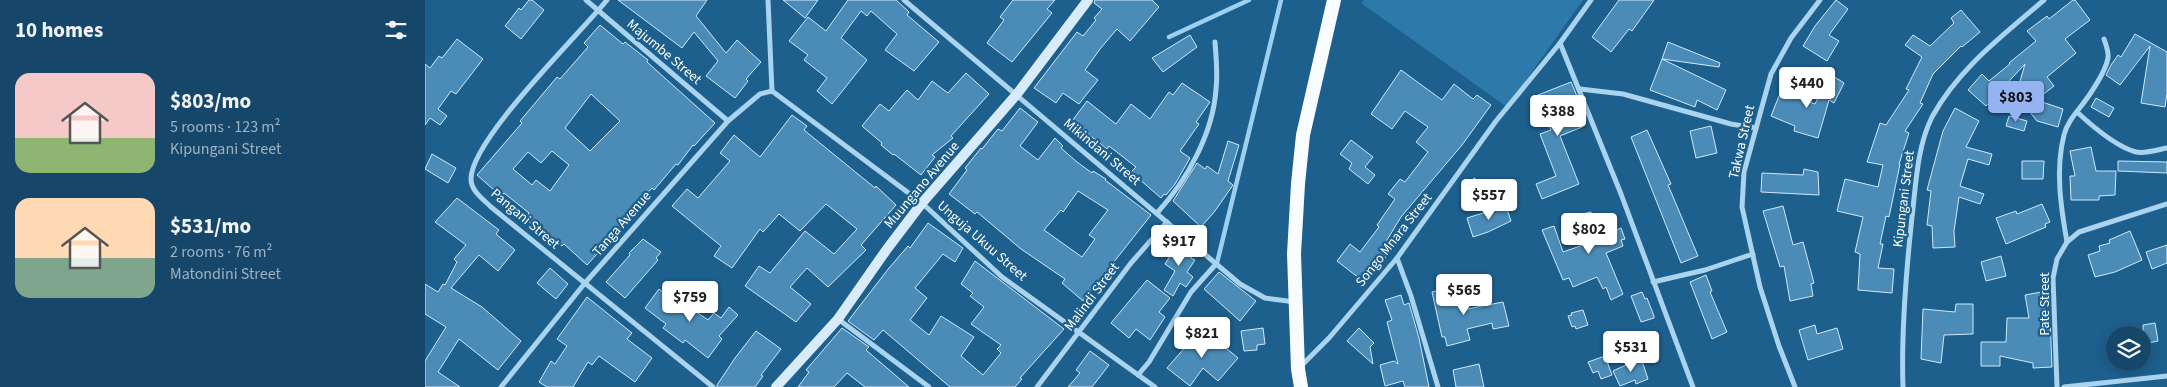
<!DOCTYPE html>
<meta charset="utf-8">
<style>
body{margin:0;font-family:"Source Sans 3",sans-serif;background:#1f4e70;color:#f1f3f6;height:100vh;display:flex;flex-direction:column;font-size:19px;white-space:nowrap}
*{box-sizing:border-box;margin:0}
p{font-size:16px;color:#9eb2c1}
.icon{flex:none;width:28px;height:28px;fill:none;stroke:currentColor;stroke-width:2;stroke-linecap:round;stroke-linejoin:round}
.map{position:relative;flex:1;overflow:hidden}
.sheet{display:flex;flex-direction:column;background:#16476a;width:425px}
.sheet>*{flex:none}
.fabs{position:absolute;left:1681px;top:326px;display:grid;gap:10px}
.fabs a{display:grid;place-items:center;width:45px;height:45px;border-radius:50%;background:#16476a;box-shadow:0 2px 12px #0003,0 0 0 1px #355f7e;font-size:25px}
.price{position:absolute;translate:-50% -42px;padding:0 11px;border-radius:5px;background:#fff;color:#222;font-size:16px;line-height:32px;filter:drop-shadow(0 1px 2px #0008)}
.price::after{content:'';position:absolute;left:50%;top:30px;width:15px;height:11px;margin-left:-8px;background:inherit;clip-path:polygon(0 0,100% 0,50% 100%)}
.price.selected{background:#95b2f1;color:#111}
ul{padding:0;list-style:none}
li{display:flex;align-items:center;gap:15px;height:125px;padding:0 15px}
li span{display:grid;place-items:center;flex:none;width:140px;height:100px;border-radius:15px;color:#555}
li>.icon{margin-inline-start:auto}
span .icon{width:60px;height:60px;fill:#fffc;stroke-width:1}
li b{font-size:21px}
h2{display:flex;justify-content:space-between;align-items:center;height:60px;padding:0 15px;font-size:21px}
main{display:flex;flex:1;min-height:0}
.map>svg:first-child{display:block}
.green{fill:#2d79a9}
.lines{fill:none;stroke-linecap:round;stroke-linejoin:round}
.stream{stroke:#9dd0ef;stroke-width:4.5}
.building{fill:#4a8cb7;stroke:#d0e9f9;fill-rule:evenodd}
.minor{stroke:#aad3ed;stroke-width:5}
.secondary{stroke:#d7ebf9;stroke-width:10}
.trunk{stroke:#f8fcff;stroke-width:14}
.labels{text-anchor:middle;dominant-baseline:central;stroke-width:4.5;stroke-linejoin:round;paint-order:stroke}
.street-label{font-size:14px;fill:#fff;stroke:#1d5f8d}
</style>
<main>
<section class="sheet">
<h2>10 homes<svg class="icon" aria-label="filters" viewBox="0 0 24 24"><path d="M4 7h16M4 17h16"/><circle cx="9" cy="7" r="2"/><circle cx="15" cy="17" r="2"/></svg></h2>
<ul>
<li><span style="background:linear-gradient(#f6c9c9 65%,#8fb573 0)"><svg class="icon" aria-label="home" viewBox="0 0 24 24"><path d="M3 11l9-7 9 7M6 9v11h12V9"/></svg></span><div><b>$803/mo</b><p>5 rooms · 123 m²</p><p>Kipungani Street</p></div></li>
<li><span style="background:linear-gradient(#ffd9b3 60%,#7fa58c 0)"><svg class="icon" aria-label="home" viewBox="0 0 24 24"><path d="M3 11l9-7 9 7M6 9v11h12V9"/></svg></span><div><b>$531/mo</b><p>2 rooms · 76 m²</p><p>Matondini Street</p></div></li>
</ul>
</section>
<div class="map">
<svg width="1742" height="387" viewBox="0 0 1742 387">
<rect width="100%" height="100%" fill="#1d5f8d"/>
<polygon class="green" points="939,0 1158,0 1082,107 936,3"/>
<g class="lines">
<g class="stream">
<polyline points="744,37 824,0"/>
<polyline points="792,263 856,0"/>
</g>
</g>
<g class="building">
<polygon points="104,0 107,0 119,10 96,39 80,26 94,8 96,10"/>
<polygon points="193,0 282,0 271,16 301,53 312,40 336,62 321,79 323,81 310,98 281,76 293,61 269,32 257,48"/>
<polygon points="358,0 393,0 380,18"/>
<polygon points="423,0 471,0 484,12 482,15 514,42 489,71 460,50 472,34 446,11 442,16 436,11 416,38 442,60 407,104 392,91 402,78 379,60 383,55 364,41 383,17 401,31"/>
<polygon points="588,0 630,0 622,9 627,13 587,62 562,43 579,20 575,17"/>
<polygon points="670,0 727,0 734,7 705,41 692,29 675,49 660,70 673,80 654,104 638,93 631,103 609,88 652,32 658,36 671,20 669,18 677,9 669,3"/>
<polygon points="1194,0 1229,0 1207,31 1204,29 1186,52 1167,37"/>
<polygon points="1411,0 1423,9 1404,35 1414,41 1402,61 1378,46 1390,26"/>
<polygon points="1648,0 1650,0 1665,20 1640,39 1651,53 1622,77 1629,86 1611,100 1638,109 1633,127 1612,121 1591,95 1600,64 1561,106 1543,90 1557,74 1564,81 1585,64 1584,63 1611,41 1602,31 1622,16 1624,19"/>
<polygon points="1536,10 1555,32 1537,47 1536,46 1508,74 1495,103 1498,104 1480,131 1484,133 1474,164 1475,164 1464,217 1461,216 1455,244 1458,244 1453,268 1469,269 1467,293 1433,290 1435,254 1430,252 1438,217 1412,211 1420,179 1453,187 1458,165 1442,162 1455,123 1461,125 1484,90 1481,89 1497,57 1480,45 1488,35 1505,46 1529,23 1526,18"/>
<path d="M 175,25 L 198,44 L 200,42 L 223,60 L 222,62 L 290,123 L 269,146 L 268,145 L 253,165 L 251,164 L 229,190 L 227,188 L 198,219 L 201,222 L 162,265 L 139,244 L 137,246 L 100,219 L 104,213 L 79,193 L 77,197 L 52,175 L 97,123 L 95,121 L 132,77 L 135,79 L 163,47 L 159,43 ZM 166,94 L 195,121 L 165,151 L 140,128 ZM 127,151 L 144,165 L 125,191 L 111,180 L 107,185 L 88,169 L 103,152 L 116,163 Z"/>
<polygon points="1710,34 1742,52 1742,93 1740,107 1716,103 1725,46 1695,85 1681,75 1686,65 1693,55 1696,57"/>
<polygon points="765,35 772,47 738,72 727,58"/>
<polygon points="32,39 58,59 31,94 26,91 13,109 22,116 15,125 5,118 0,125 0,64 5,68 14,56 17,58"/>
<polygon points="1243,42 1295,63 1294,67 1237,59"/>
<polygon points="1237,59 1301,90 1292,110 1272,100 1270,107 1225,90"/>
<polygon points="976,70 1017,100 1029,84 1048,99 1052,95 1066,105 1037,145 976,217 962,240 969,246 954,266 948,261 934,278 912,261 925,244 935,252 954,227 952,225 970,199 963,194 975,179 980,182 1003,152 991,142 1003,127 980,111 967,129 946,114"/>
<polygon points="541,73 564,94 526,136 528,138 507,155 510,157 496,175 469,154 468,155 456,145 457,143 437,126 455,104 464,111 482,90 493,100 507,81 523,93"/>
<polygon points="1405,74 1419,83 1409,103 1404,100 1393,138 1369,131 1370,126 1346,116 1356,91 1390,104"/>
<polygon points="1146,82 1152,96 1145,99 1157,127 1135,136 1154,184 1117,199 1111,184 1131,176 1115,134 1126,130 1117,110 1114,111 1108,97"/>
<polygon points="757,83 785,102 771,122 774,124 755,151 765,158 750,184 741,195 739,194 736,198 706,172 711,167 684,146 682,149 647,121 662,101 691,124 706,104 725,119 744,92 748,95"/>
<polygon points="1671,98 1689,108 1684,117 1666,107"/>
<path d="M 595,108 L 613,122 L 595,146 L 613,160 L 630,138 L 638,146 L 636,148 L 652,162 L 667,173 L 668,171 L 681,179 L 680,180 L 726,215 L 658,301 L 637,283 L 640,279 L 596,249 L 552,212 L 550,214 L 524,194 L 542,170 L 540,168 L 556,148 L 557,149 L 573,129 L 577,131 ZM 653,191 L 683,210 L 664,235 L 670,239 L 657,257 L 619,230 L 636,210 L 638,212 Z"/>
<polygon points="1530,108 1554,121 1541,147 1567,154 1564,165 1543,159 1535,186 1559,194 1555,204 1534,197 1529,231 1530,247 1508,248 1507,226 1502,225 1506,191 1502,190 1518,131"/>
<polygon points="367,115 382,126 379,130 450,188 451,186 471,205 436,245 441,250 403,287 382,268 365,287 386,304 371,322 320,286 334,266 345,273 380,231 409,254 432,229 401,204 375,231 354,214 338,232 335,229 307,268 289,256 296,246 247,206 262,189 273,198 305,161 295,153 309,135 335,157"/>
<polygon points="1584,116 1602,121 1599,131 1581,126"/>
<polygon points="1286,126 1292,153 1271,158 1265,131"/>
<polygon points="1222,130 1246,184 1243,185 1273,256 1256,263 1206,137"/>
<polygon points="926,140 948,157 940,167 950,175 943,184 924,169 927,163 915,154"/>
<polygon points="803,141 814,145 803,181 808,185 790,211 776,227 748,201 772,163 780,169 782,166 793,174"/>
<polygon points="1666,147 1671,171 1691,171 1690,195 1674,196 1674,200 1646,200 1645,176 1650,176 1645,151"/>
<polygon points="7,154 31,168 23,183 0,169"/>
<polygon points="1597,161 1619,161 1618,179 1597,179"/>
<polygon points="1693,161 1742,162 1742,173 1693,171"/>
<polygon points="1379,169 1393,172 1394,195 1336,192 1337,173 1378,175"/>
<polygon points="1049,178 1060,185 1055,192 1060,195 1053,204 1038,194"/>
<polygon points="32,198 74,230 71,234 90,250 73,271 54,255 26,288 57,307 96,341 73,370 34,339 13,372 35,387 0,387 0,361 21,327 0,314 0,284 13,292 18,284 20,285 32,262 29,259 41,245 10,222"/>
<polygon points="1617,204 1625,222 1620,224 1621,227 1581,244 1571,218 1591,211 1592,214"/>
<polygon points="1081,206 1086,221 1063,232 1048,237 1042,218"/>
<polygon points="1358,206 1368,245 1378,242 1389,283 1386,284 1388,296 1365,301 1359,266 1355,267 1338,211"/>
<polygon points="1166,212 1171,228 1189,221 1192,230 1196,228 1200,239 1196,240 1198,246 1181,253 1198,294 1186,300 1181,287 1178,289 1172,277 1148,287 1144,278 1138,280 1117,230 1129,226 1138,252 1161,244 1153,215"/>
<polygon points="503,223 538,248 530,262 518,254 490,288 502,298 485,320 504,335 516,316 549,337 536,356 558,375 576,353 572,349 576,345 546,324 559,307 545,296 548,293 536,284 550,261 639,329 595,378 597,379 590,387 525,387 458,330 449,340 423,321 464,268 483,246 485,248"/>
<polygon points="1705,231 1717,260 1690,272 1670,277 1663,255 1675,251 1674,246 1685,243 1684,240"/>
<polygon points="218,239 236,252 231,258 233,260 200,298 181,282 205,255 204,253"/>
<polygon points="753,240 769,252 766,258 770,260 762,272 768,277 761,287 755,283 748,296 739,290 750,271 740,264 745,256 743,254"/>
<polygon points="1742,245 1742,263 1727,269 1721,252"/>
<polygon points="1576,256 1581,276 1561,281 1556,262"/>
<polygon points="125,268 143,284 131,299 112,283"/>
<polygon points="794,272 831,301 815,321 779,289"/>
<polygon points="1281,275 1287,291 1285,292 1302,332 1287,339 1265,282"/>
<polygon points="722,280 745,298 734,312 740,317 725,340 711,329 704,338 686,323"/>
<polygon points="1032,286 1037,310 1078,302 1084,326 1068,329 1067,323 1042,329 1045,340 1022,346 1020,337 1017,337 1007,292"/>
<polygon points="234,289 255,305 257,302 283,320 289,313 296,318 304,307 313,315 294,336 297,339 283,358 260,340 258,343 238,328 241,324 220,308"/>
<polygon points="1217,292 1220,299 1222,298 1229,316 1229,318 1216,322 1206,296"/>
<polygon points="1616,292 1621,318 1625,318 1627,367 1608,368 1608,363 1575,356 1575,366 1556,366 1556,342 1581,342 1582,318 1604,318 1600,295"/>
<polygon points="976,295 979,305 984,303 994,338 1004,387 980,387 978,381 960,386 955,365 969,361 973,364 962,322 967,320 960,300"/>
<polygon points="162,297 207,333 202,339 227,358 210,382 174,356 167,365 163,362 148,387 122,387 114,382 126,361 130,364 142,346 132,339"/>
<polygon points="1531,304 1548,304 1548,334 1519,335 1516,363 1496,359 1498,309 1530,312"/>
<polygon points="1158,310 1163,325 1151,329 1150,326 1147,327 1143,316 1147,315 1146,313"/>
<polygon points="1730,323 1733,341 1718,344 1718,325"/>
<polygon points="1390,325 1392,334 1412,328 1418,349 1383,360 1374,330"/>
<polygon points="417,328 444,347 441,350 484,387 440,387 422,373 409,387 373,387 384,372 381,370"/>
<polygon points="777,328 813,358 793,381 778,368 765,386 742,368"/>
<polygon points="838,328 840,344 832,345 832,350 819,351 816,331"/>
<polygon points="934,328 949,343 945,347 948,364 922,341"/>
<polygon points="331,331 356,349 336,375 338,376 330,387 292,387 292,385 310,358"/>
<polygon points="665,351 684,365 667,387 643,387 655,373 651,370"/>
<polygon points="1180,356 1187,375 1176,379 1173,371 1168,373 1163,362"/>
<polygon points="1216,358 1223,379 1211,384 1210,380 1195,386 1188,371"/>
<polygon points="1054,364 1059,387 1031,387 1028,370"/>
</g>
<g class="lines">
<g class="minor">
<polyline points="161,0 303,121"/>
<path d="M 182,0 C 154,35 46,139 46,179 C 46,191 58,199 66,207 L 288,387"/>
<polyline points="343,0 347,91"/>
<polyline points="479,0 815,284 840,298 870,302"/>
<polyline points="1135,43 1196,194 1268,387"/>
<polyline points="1155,89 1198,94 1306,124 1331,128"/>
<polyline points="347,91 497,203 577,277 730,387"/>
<path d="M 1652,112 C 1666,125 1692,147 1711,152 C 1720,154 1732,150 1742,148"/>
<path d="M 732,213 C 762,180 788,134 791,89 C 793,73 791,57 790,42"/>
<path d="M 1642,242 C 1636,208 1630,170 1639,135 C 1642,123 1650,114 1657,105 C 1665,95 1681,71 1683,58 C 1684,52 1681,45 1679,39"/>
<polyline points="972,258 986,296 1013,387"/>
<polyline points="1228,282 1280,270 1328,254"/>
<polyline points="413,319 504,387"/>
<polyline points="875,367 904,338 972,258 1071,121 1135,43 1166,0"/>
<polyline points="713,375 724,362 766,292 791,264"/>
<polyline points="76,387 160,283 303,121 335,94 347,91"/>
<polyline points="612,387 706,263 742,222"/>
<polyline points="1370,387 1354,346 1335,287 1317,207 1319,172 1346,74 1366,38 1395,0"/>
<path d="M 1478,387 C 1476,331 1481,273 1487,217 C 1491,184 1492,147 1507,117 C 1533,69 1578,35 1619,0"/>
<polyline points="1632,387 1628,278 1632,259 1642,242 1654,232 1742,204"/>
<polyline points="1639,387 1742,376"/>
</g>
<polyline class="secondary" points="351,387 413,319 462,249 497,203 592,94 663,0"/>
<polyline class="trunk" points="876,387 873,369 869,254 873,184 878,135 909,0"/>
</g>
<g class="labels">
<g class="street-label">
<text transform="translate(239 52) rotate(40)">Majumbe Street</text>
<text transform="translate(1317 142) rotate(-77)">Takwa Street</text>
<text transform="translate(677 152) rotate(40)">Mikindani Street</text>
<text transform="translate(497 185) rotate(-50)">Muungano Avenue</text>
<text transform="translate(1479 199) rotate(-83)">Kipungani Street</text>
<text transform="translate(100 219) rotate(40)">Pangani Street</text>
<text transform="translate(197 224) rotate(-49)">Tanga Avenue</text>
<text transform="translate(969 240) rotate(-52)">Songo Mnara Street</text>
<text transform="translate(557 241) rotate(41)">Unguja Ukuu Street</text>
<text transform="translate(667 297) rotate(-53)">Malindi Street</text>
<text transform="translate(1620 304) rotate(-90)">Pate Street</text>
</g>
</g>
</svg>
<div class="fabs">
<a><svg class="icon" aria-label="layers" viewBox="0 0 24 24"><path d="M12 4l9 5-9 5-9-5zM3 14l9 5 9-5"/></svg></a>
</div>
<b class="price" style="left:1382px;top:109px">$440</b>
<b class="price selected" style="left:1591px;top:123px">$803</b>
<b class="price" style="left:1133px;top:137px">$388</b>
<b class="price" style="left:1064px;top:221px">$557</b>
<b class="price" style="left:1164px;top:255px">$802</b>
<b class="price" style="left:754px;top:267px">$917</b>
<b class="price" style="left:1039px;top:316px">$565</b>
<b class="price" style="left:265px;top:323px">$759</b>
<b class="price" style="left:777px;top:359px">$821</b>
<b class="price" style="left:1206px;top:373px">$531</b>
</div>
</main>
